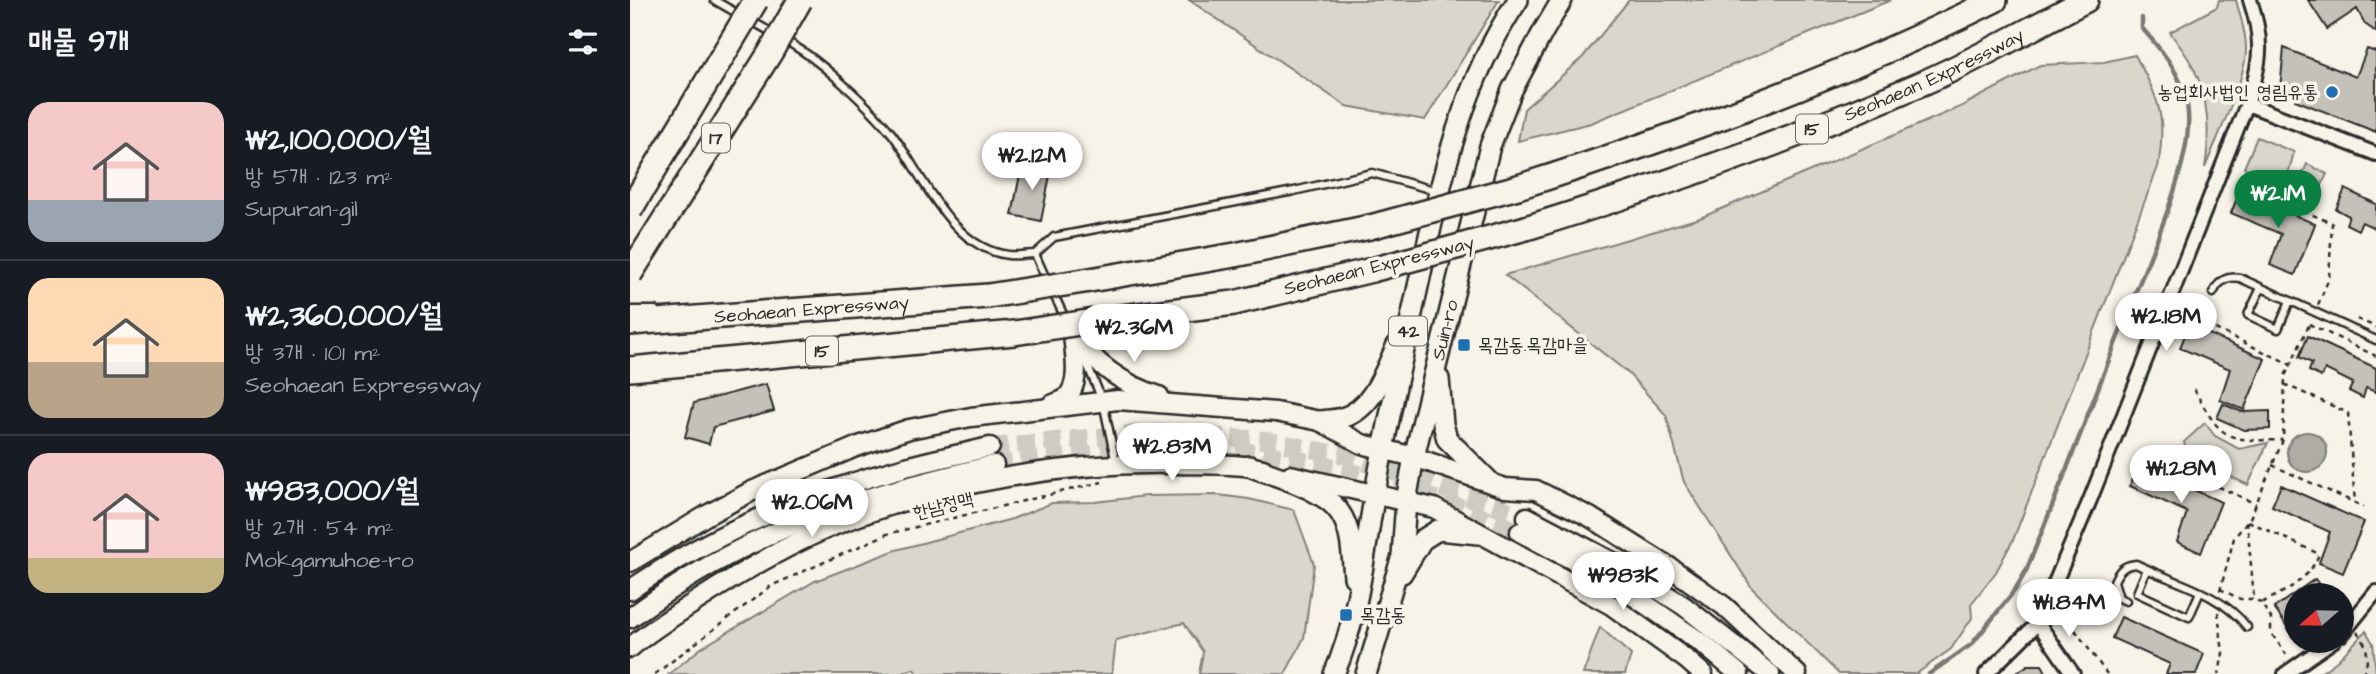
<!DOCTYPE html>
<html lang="ko">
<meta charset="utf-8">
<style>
body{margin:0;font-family:"Architects Daughter","Poor Story",sans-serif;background:#20242c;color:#f1f3f6;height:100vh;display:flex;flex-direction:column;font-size:26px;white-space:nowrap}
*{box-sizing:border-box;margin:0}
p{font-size:23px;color:#9ea1a6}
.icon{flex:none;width:38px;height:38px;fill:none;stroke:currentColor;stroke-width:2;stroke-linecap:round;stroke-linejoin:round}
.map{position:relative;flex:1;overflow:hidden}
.side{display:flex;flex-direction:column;background:#171b24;width:630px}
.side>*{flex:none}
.needle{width:46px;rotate:250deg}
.controls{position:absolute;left:1654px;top:583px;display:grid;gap:14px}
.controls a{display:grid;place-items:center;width:70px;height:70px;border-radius:50%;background:#171b24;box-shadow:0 2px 5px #0004;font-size:35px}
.price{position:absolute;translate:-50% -60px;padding:0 16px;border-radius:24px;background:#fff;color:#222;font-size:23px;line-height:46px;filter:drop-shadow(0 2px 4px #0008)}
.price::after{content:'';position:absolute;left:50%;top:42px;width:21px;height:16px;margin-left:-10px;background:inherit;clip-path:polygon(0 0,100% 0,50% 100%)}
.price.active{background:#0b8043;color:#fff}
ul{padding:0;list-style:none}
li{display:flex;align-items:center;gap:21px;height:175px;padding:0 28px}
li+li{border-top:2px solid #363941}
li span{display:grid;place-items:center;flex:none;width:196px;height:140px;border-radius:21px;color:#555}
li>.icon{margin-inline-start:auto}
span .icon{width:84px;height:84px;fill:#fffc;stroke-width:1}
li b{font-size:30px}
h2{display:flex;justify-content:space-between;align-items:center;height:84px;padding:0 28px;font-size:30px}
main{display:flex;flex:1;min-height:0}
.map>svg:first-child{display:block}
.green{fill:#dad6cc;stroke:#82807c;stroke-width:2}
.water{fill:#afaca4;stroke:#7a7874;stroke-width:2}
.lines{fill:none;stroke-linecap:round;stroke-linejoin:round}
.stream{stroke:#7a7874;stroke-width:4.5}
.building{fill:#c4c1b9;stroke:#2b2b2b;stroke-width:2}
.secondary-tunnel{stroke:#cecbc2;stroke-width:18;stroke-dasharray:18 9;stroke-linecap:butt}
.lane-casing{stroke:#2b2b2b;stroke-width:11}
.street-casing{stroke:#2b2b2b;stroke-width:18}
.secondary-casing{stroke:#2b2b2b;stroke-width:23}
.primary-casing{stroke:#2b2b2b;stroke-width:24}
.highway-casing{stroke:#2b2b2b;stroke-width:28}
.path{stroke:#2b2b2b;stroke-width:2.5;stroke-dasharray:5 5;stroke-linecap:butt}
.lane{stroke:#f7f3e8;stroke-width:6}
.street{stroke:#f7f3e8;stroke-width:12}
.secondary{stroke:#f7f3e8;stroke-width:18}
.primary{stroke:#f7f3e8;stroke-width:19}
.highway{stroke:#f7f3e8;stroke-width:23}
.highway-bridge-casing{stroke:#2b2b2b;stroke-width:28;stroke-linecap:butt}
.highway-bridge{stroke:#f7f3e8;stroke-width:23}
.poi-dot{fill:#1f6fb2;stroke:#f7f3e8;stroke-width:2.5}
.labels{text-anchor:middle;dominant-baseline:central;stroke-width:7;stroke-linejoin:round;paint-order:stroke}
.shield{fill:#f7f3e8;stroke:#686764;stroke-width:2}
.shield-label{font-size:18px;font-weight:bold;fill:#2b2b2b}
.street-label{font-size:19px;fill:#2b2b2b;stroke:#f7f3e8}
.poi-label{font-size:19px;fill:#2b2b2b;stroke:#f7f3e8;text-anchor:start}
</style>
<main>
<section class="side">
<h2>매물 9개<svg class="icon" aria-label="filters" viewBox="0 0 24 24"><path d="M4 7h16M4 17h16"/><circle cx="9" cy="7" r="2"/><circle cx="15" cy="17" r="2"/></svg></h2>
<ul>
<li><span style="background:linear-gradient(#f6c9c9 70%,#9aa5b1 0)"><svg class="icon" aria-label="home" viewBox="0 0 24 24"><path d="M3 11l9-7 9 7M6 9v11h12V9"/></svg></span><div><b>₩2,100,000/월</b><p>방 5개 · 123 m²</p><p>Supuran-gil</p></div></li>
<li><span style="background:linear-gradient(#ffd9b3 60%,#b9a48a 0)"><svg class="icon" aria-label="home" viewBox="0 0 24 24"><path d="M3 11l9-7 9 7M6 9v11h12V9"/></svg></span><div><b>₩2,360,000/월</b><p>방 3개 · 101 m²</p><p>Seohaean Expressway</p></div></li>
<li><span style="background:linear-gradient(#f6c9c9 75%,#c2b280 0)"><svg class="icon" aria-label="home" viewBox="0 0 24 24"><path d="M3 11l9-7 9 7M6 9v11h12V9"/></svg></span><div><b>₩983,000/월</b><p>방 2개 · 54 m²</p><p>Mokgamuhoe-ro</p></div></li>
</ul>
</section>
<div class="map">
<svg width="1746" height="674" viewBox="0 0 1746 674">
<rect width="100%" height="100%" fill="#f7f3e8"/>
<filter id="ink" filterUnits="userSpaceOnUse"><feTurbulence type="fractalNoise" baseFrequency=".0143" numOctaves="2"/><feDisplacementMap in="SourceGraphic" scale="14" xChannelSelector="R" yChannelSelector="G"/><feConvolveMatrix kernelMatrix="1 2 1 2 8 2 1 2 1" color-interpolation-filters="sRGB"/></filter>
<g filter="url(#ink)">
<g class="green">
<polygon points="559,0 869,0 795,120 716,106"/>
<polygon points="999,0 1261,0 961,123 888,141 894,109 953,57"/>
<path d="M 1589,0 L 1606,0 C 1610,16 1616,31 1616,48 C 1617,77 1586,139 1575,168 C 1580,137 1579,98 1564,69 C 1558,56 1548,44 1540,32 L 1587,7 Z"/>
<path d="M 1505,55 C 1529,99 1537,116 1528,167 L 1383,540 L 1366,572 L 1341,604 L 1342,618 L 1321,649 L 1286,674 L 1209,674 L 1122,588 L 1054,482 L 1036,415 L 998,373 L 875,275 L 1070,218 L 1330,107 L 1410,65 L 1474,62 Z"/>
<polygon points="1627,137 1664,152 1655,186 1614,168"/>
<polygon points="1677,164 1697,174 1684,202 1664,192"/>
<polygon points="1575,423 1585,436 1609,449 1638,443 1618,485 1557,456 1554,442"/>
<polygon points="588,495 619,499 664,510 684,564 674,638 655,674 569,674 573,652 554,623 486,640 482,674 289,674 283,669 271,674 39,674 71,648 185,581 266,550 382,519 422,503 465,502 516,496"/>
<polygon points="970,627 1001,655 995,674 953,674"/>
<polygon points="1736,631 1743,643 1746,674 1689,674 1707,661"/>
</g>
<circle class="water" cx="1677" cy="452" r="20"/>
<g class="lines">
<path class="stream" d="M 1299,674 L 1342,644 L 1385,590 L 1396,571 C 1431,486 1464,399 1497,313 C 1517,263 1567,155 1557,105 C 1552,74 1532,51 1512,28 L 1512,18"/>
</g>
<g class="building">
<polygon points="1678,0 1746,0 1746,32 1735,24 1727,9 1697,29"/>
<polygon points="1654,48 1726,77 1737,49 1746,52 1746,132 1665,100 1667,95 1650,89"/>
<polygon points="392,164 421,170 411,221 382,215"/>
<polygon points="1715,189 1746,204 1746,229 1732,222 1728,230 1716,224 1719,216 1706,209"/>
<polygon points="1610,191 1685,224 1665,275 1640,265 1651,234 1601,213"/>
<polygon points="1559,325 1635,359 1614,410 1590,400 1600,369 1550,348"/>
<polygon points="1678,336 1746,368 1746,392 1736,388 1733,398 1719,391 1723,383 1695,369 1691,377 1679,371 1682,363 1669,357"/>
<polygon points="136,384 144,411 83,427 79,444 55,437 64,403"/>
<polygon points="1593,404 1612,412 1640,411 1640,429 1614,430 1587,418"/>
<polygon points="1509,465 1591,502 1571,553 1547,542 1557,512 1500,486"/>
<polygon points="1651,485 1734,522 1713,573 1689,563 1700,532 1642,506"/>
<polygon points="1685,579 1697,595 1666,595 1666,627 1660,631 1644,608"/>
<polygon points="1491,617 1574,654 1566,674 1536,674 1540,664 1482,638"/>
<polygon points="1398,665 1412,665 1417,674 1385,674"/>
</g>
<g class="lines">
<g class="secondary-tunnel">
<polyline points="360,447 501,434 527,433 633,440 713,455 897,517"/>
<polyline points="364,465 525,447 632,453 710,468 824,505 890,532"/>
</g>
<g class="lane-casing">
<g id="lane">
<polyline points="84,0 110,15"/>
<path d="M 120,20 C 135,29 151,37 166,47 C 194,64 242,109 262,134 C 292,173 320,248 378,255 C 386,256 396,254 405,254 L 417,281"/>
<polyline points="405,254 424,237 664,191 742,173 807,191"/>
<polyline points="1631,288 1618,315 1648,329 1660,301"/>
<polyline points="422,291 437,322"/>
<path d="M 1583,293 C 1589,281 1596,276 1610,278 L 1746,340"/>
<polyline points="0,310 25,310"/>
<polyline points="454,357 473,402 486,463"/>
<polyline points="1517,569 1507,593 1559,617 1570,592"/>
<path d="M 1496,601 L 1489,598 L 1484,581 C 1489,570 1494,565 1506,564 C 1544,583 1590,592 1617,627"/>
</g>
</g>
<g class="street-casing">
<g id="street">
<polyline points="1617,104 1746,154"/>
<polyline points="1408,623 1443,674"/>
<polyline points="1712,634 1746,592"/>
<path d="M 1356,674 L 1408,623 L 1460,500 L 1617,104 C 1631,64 1634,41 1620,0"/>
<polyline points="1655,674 1704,640"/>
</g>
</g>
<g class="secondary-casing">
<g id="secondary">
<path d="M 443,333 C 464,364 494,385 529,396"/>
<path d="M 421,405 C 425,403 433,401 436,398 C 452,383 444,353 443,333"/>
<polyline points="660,475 804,508 981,605 1057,660 1073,674"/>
<polyline points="897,517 994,568 1054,606 1140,674"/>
<polyline points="890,532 982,581 1073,644 1109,674"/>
<polyline points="0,562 77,515 122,491 226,447 279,429 341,417 488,400 646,412 690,421 732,444 784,457 875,488 906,490 960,517 1041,568 1094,606 1167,674"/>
<path d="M 0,590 C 81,534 177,494 272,468 C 301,460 331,454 360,447"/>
<path d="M 0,618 C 40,588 84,561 129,540 C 203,504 284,484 364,465"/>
<path d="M 0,648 C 20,630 43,617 65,602 C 111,572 164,541 215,521 C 318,482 439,461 548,464 C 576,465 606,463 633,469"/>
</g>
</g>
<g class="primary-casing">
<g id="primary">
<polyline points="809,379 813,424 817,439 860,482"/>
<path d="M 690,421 C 697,420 706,420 712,418 C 743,409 755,371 767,345"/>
<path d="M 619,466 C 645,476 695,489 710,513 C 722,530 722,557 724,577"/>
<polyline points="772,573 792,540 808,530 849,534"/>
<path d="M 704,674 C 729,617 734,553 745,493 C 756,428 771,364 785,300 C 808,196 827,90 888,0"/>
<path id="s1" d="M 736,674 L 772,556 L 776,501 L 784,457 L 860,146 L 882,90 L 914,30 L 932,0"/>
</g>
</g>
<g class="highway-casing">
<g id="highway">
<path d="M 888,187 C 1051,135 1211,77 1365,0"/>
<path id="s2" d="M 896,228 C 1032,186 1165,139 1295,82 C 1350,58 1403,27 1456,0"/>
<polyline points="454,281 605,255 740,227"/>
<polyline points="484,318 604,303 742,270"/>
<path id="s3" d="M 0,323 L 358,296"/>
<polyline points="0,369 384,333"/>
</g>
</g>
<g class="path">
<polyline points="1618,188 1702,223 1699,278 1688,305"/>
<polyline points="1549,312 1660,364"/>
<polyline points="1727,319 1746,327"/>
<polyline points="1679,324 1746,356"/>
<polyline points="1654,384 1718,413 1725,503"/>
<path d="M 1564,389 C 1592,441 1596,441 1653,440"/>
<polyline points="1525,457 1626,504"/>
<polyline points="1642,465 1734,507"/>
<polyline points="1617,521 1624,598"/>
<path d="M 1618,521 L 1689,554 C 1680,579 1655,592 1631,603"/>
<polyline points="1590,589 1610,599 1625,599 1631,603 1641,618 1641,633 1656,654"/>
<polyline points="1590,591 1604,538 1620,518 1653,440 1655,376 1681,321"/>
<polyline points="1588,612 1593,653 1589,674"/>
<polyline points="1445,630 1477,674"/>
<path d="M 1727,632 C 1738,644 1740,660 1733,674"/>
<polyline points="25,674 141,586 257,534 472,482"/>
</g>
<use href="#lane" class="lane"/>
<use href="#street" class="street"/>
<use href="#secondary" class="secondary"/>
<use href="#primary" class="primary"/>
<use href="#highway" class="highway"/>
<g class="highway-bridge-casing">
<g id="highway-bridge">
<polyline points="0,210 126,0"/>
<polyline points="740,227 888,187"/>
<polyline points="742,270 896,228"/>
<polyline points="0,274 140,53 170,0"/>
<polyline points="358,296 454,281"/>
<polyline points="384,333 484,318"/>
</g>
</g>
<use href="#highway-bridge" class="highway-bridge"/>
</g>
</g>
<g class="poi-dot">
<circle cx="1702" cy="92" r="7"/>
<rect x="827" y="338" width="14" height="14" rx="3.5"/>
<rect x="709" y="608" width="14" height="14" rx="3.5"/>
</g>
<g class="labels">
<g class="shield">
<rect x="1166" y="114.5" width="32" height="29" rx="5"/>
<rect x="72" y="123.5" width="28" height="29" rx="5"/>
<rect x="759" y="316.5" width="38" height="29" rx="5"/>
<rect x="176" y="336.5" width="32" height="29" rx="5"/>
</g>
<g class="shield-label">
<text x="1182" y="129">15</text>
<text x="86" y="138">17</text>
<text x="778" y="331">42</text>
<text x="192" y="351">15</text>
</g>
<g class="street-label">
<text stroke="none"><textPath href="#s2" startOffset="436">Seohaean Expressway</textPath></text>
<text transform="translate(749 266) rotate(-14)">Seohaean Expressway</text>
<text stroke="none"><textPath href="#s3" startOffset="182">Seohaean Expressway</textPath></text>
<text stroke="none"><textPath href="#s1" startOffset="354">Suin-ro</textPath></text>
<text transform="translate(313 506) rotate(-14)">한남정맥</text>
</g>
<g class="poi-label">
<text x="1688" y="92" text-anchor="end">농업회사법인 영림유통</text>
<text x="848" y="345">목감동.목감마을</text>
<text x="730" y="615">목감동</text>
</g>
</g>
</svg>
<div class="controls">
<a><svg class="needle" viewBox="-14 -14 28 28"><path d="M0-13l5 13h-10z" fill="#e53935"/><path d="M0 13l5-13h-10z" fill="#9ea1a6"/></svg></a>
</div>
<b class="price" style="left:402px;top:192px">₩2.12M</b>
<b class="price active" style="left:1648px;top:230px">₩2.1M</b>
<b class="price" style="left:1536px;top:353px">₩2.18M</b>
<b class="price" style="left:504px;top:364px">₩2.36M</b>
<b class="price" style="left:542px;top:483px">₩2.83M</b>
<b class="price" style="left:1551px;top:505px">₩1.28M</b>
<b class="price" style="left:182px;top:539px">₩2.06M</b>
<b class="price" style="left:993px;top:612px">₩983K</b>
<b class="price" style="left:1439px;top:639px">₩1.84M</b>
</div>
</main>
